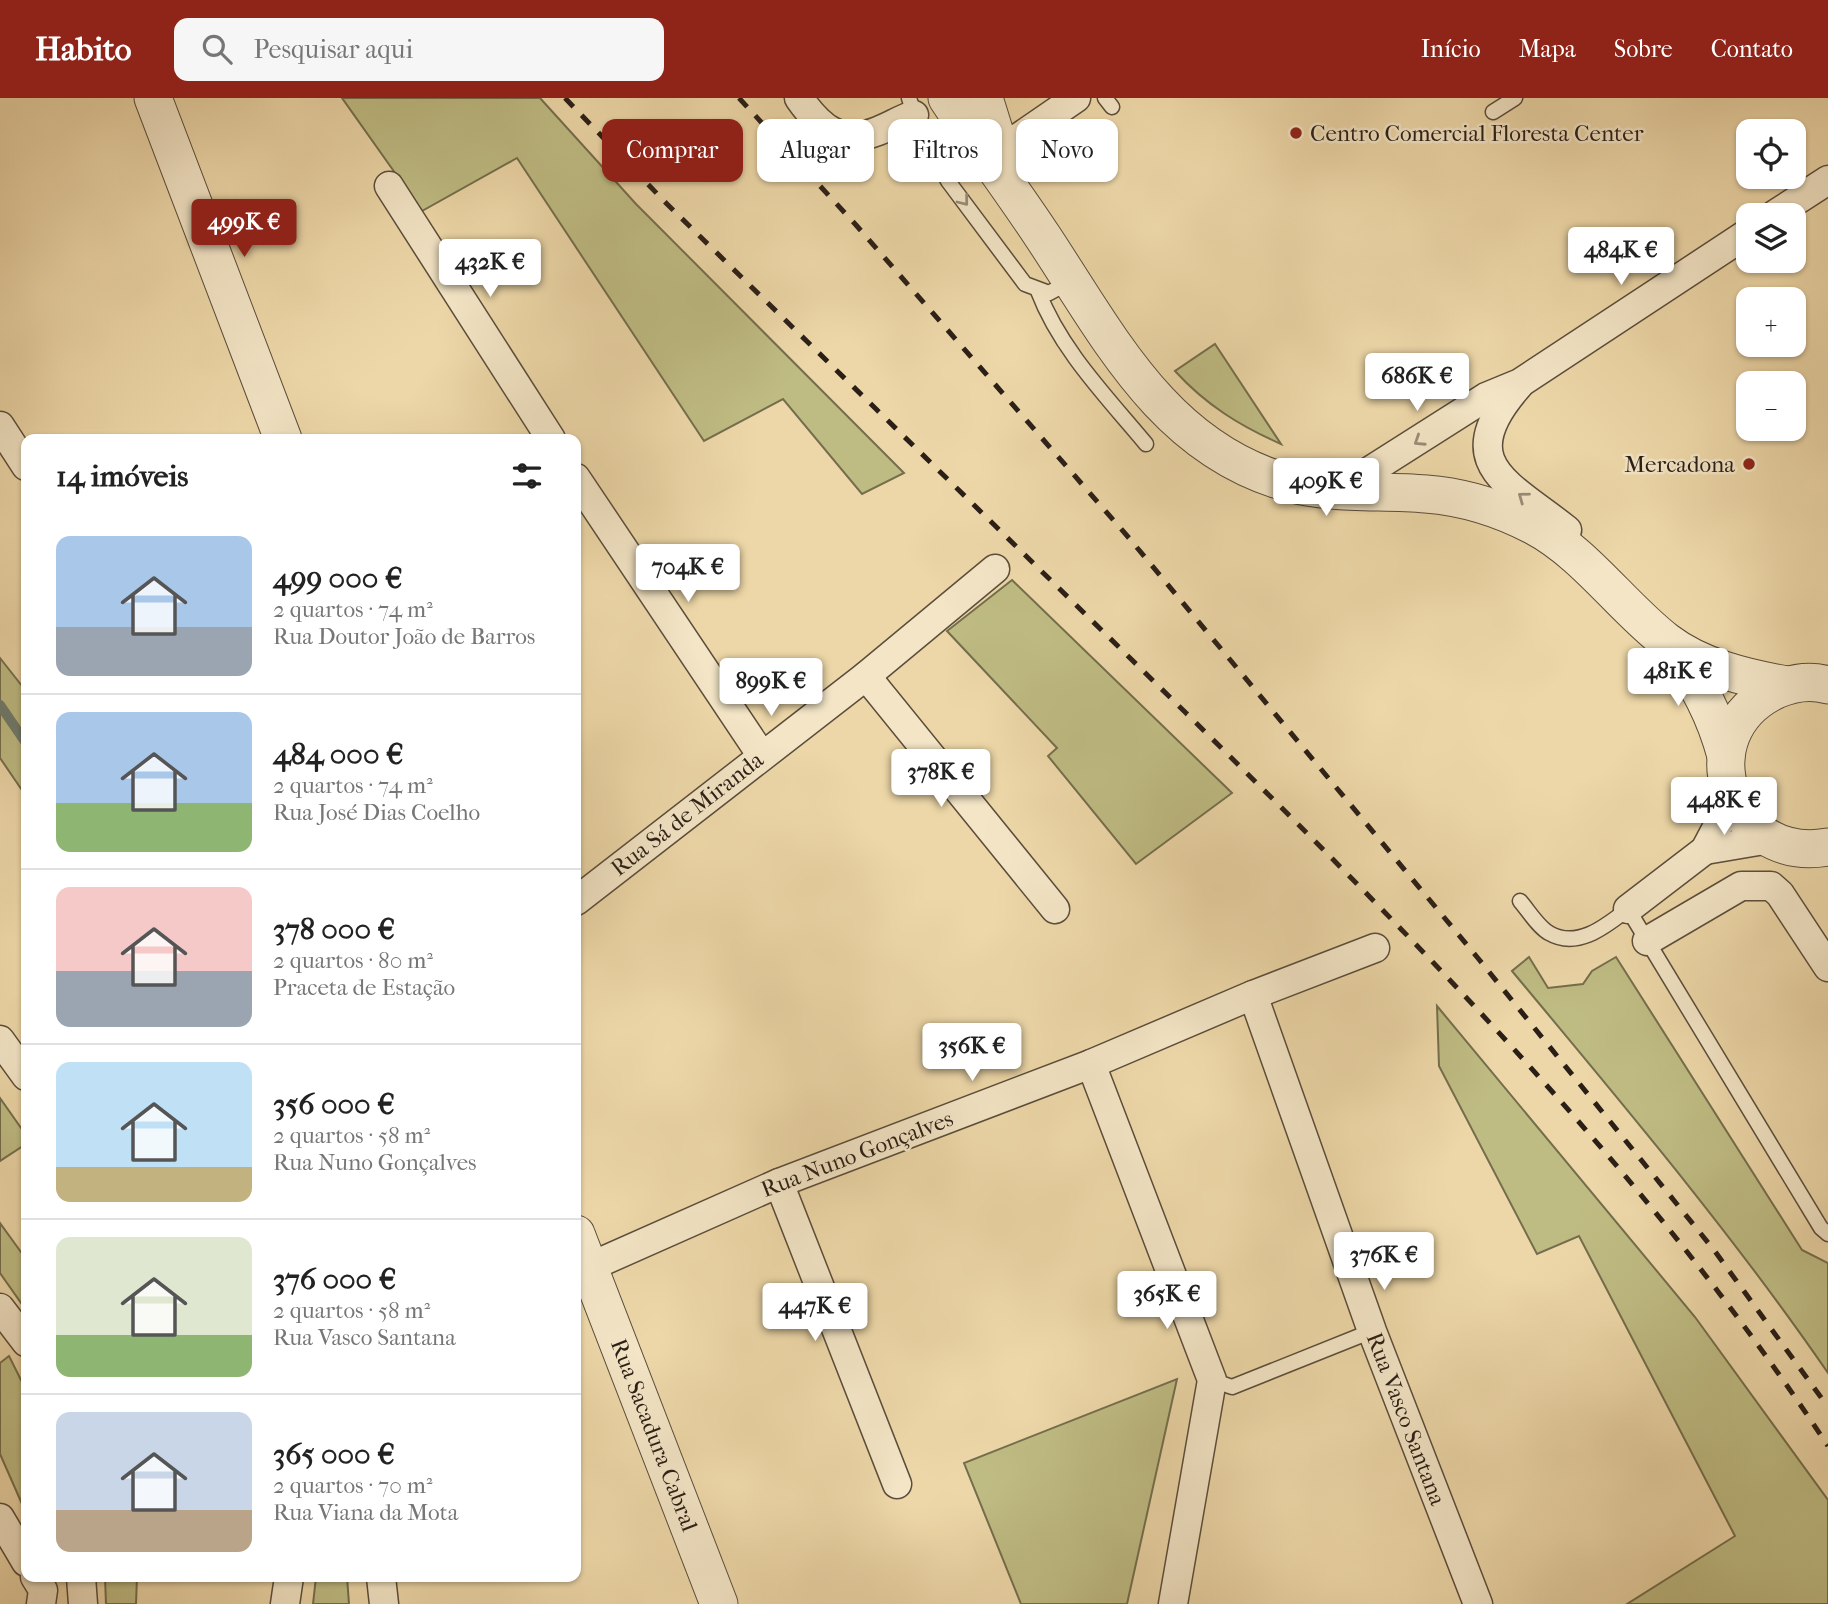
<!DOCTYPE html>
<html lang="pt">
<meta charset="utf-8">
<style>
body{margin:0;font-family:"IM FELL French Canon",serif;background:#f6f6f6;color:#222;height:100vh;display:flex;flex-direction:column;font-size:26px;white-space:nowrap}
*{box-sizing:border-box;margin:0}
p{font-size:23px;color:#767676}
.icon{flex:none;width:38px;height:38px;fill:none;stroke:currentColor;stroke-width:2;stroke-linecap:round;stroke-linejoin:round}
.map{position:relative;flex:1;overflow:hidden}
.details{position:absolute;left:21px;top:336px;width:560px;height:1148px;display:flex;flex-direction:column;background:#fff;border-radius:14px;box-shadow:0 2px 5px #0004}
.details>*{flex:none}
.banner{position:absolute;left:602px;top:21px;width:665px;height:63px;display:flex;gap:14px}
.fabs{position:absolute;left:1736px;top:21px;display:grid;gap:14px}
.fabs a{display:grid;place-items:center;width:70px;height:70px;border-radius:14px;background:#fff;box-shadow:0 2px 5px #0004;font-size:35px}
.price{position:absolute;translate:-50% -60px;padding:0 16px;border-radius:7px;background:#fff;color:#222;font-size:23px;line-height:46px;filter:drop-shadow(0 2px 4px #0008)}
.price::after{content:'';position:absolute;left:50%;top:42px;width:21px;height:16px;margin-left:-10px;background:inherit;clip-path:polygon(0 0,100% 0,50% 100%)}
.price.selected{background:#8f2418;color:#fff}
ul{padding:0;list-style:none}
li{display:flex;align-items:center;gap:21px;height:175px;padding:0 35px}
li+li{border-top:2px solid #e0e0e0}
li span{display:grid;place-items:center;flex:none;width:196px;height:140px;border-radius:14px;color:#555}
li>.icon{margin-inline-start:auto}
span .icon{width:84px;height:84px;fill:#fffc;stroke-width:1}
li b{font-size:30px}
h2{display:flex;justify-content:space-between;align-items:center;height:84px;padding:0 35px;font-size:30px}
.chip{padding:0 24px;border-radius:14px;background:#fff;box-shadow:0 2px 5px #0004;font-size:24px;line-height:63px}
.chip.selected{background:#8f2418;color:#fff}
header{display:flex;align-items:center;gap:42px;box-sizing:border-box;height:98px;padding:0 35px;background:#8f2418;color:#fff}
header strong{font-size:33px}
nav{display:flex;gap:38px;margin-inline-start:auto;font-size:24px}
.search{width:490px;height:63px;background:#f6f6f6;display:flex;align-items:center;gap:18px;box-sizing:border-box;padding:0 24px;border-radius:14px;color:#767676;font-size:26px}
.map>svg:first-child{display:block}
.green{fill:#bfbc83;stroke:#746e4d;stroke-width:2}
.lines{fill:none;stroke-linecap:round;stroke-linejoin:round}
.stream{stroke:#6d7c6e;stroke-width:10}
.service-casing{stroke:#5b4d3b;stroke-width:17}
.minor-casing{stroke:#5b4d3b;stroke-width:31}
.tertiary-casing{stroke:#5b4d3b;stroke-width:39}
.service{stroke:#f3e5c6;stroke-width:14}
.minor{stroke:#f3e5c6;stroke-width:28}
.tertiary{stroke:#f3e5c6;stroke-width:37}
.rail{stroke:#2a1f17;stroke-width:5;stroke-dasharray:12 12;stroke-linecap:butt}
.oneway{stroke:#998c77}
.poi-dot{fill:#8f2418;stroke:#f3e5c6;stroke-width:2.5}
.labels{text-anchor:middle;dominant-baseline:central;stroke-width:5;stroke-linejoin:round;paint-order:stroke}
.poi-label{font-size:23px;fill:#2a1f17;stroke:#f3e5c6;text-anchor:start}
.street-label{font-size:23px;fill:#2a1f17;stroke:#f3e5c6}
</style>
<header>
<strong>Habito</strong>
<div class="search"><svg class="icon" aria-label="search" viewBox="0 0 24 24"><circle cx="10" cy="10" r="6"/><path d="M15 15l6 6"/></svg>Pesquisar aqui</div>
<nav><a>Início</a><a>Mapa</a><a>Sobre</a><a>Contato</a></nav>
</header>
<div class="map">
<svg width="1828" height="1506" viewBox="0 0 1828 1506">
<rect width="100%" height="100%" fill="#edd7a8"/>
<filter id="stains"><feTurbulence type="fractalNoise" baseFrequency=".00286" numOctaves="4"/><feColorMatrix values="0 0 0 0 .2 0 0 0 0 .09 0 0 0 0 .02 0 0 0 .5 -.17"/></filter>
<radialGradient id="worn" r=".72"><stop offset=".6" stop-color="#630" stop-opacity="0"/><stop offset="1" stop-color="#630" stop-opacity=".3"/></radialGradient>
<g class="green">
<polygon points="342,0 540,0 636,106 904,375 862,396 783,301 704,343 517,60 422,113"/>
<path d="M 1215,246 L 1281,346 C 1240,328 1206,307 1175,273 Z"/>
<polygon points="1012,482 1232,695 1136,766 1048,658 1057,650 947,533"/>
<polygon points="0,560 26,593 26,698 0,660"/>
<path d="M 1529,859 L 1548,890 L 1583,886 L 1592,873 L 1616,859 L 1802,1152 L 1828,1165 L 1828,1275 C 1731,1134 1621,1004 1512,873 Z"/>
<polygon points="1437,908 1695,1219 1828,1402 1828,1506 1627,1506 1735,1438 1579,1138 1537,1156 1439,968"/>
<polygon points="0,1000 26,1037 26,1046 0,1063"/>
<polygon points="0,1125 26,1161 26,1212 0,1175"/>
<polygon points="9,1258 26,1292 26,1415 0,1356 0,1265"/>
<polygon points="1177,1281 1127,1506 1021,1506 964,1365"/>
<polygon points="105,1479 137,1479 136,1506 106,1506"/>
<polygon points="316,1479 347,1479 349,1506 313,1506"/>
</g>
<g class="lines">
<polyline class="stream" points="0,607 26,645"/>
<g class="service-casing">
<g id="service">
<polyline points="909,0 918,27 948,83 1025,186 1049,195 1071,183"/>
<polyline points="1105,0 1112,9"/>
<polyline points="1493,14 1515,0"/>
<path d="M 1038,193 C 1060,251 1106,298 1146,346"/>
<path d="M 1520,803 C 1528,812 1538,829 1549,835 C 1578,852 1607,827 1628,811 L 1821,1130 L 1828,1136"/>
<polyline points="1212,1282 1232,1289 1372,1233"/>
</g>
</g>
<g class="minor-casing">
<g id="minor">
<path d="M 799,0 C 820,30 840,48 878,33 C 891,28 901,21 914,17"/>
<polyline points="999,53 1076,0"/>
<polyline points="389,88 551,341"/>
<polyline points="1774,117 1828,82"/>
<path d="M 1519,287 C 1450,365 1508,385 1567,432"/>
<polyline points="0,328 26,368"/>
<polyline points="576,380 762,658"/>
<polyline points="1338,393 1486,299 1520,285 1748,135"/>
<polyline points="866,578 1055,811"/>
<polyline points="1705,752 1770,741"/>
<polyline points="576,803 866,578 995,471"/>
<polyline points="1628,811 1705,752 1724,716 1730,694"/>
<polyline points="1647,843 1741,788 1771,788 1780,796 1828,869"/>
<polyline points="1253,897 1372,1233 1478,1506"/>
<polyline points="0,942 26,978"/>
<polyline points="1091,966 1212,1282 1173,1506"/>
<polyline points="779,1085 897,1386"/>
<polyline points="576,1175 779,1085 1091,966 1253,897 1375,850"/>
<polyline points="0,1210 26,1244"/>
<polyline points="0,1420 26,1464"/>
<polyline points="35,1479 43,1492 41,1506"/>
<polyline points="81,1479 83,1506"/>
<polyline points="381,1479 384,1506"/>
<polyline points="285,1506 289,1479"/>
</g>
</g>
<g class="tertiary-casing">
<g id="tertiary">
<polyline points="153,0 283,341"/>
<path d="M 947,0 C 978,47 1012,92 1043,139 C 1108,237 1163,349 1285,384 C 1330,397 1379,392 1426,396 C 1464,399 1500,410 1534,428 C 1585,455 1621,508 1666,543 C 1700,569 1746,580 1787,587"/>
<polyline points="984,0 1003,61"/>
<path d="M 1673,551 C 1698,585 1715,617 1726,658"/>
<path d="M 1828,587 C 1811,582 1792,585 1776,592 C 1684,635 1729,767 1828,749"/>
<polyline points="576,1136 719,1506"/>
</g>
</g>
<use href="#service" class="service"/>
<use href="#minor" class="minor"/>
<use href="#tertiary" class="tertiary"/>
<g class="rail">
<path d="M 565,0 L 667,106 C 840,276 1013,445 1186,615 C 1417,843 1649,1076 1828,1348"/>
<polyline points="739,0 856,127 1129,440 1477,859 1714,1152 1828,1309"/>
</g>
</g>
<defs><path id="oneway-chevron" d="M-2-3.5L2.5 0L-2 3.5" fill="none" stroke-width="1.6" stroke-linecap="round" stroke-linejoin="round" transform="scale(1.75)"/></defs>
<g class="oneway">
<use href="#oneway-chevron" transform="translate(964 103) rotate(52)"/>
<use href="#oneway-chevron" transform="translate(1419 343) rotate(147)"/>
<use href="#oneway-chevron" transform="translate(1523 399) rotate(-144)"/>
</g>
<g class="poi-dot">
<circle cx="1296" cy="35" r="7"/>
<circle cx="1749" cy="366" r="7"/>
</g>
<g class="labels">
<g class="poi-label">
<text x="1310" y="35">Centro Comercial Floresta Center</text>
<text x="1735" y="366" text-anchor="end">Mercadona</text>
</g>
<g class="street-label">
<text transform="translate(687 716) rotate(-38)">Rua Sá de Miranda</text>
<text transform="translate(857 1056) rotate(-21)">Rua Nuno Gonçalves</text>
<text transform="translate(1406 1321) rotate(69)">Rua Vasco Santana</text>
<text transform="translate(654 1337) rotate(69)">Rua Sacadura Cabral</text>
</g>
</g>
<rect width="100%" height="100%" filter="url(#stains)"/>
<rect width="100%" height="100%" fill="url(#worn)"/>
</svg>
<div class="fabs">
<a><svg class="icon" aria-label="locate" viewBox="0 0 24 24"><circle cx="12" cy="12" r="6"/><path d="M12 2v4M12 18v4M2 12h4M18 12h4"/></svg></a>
<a><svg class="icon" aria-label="layers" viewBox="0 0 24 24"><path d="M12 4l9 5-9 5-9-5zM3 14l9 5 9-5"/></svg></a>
<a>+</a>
<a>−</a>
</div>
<b class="price selected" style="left:244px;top:161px">499K €</b>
<b class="price" style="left:1621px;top:189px">484K €</b>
<b class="price" style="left:490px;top:201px">432K €</b>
<b class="price" style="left:1417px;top:315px">686K €</b>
<b class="price" style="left:1326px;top:420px">409K €</b>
<b class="price" style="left:688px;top:506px">704K €</b>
<b class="price" style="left:1678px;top:610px">481K €</b>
<b class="price" style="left:771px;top:620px">899K €</b>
<b class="price" style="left:941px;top:711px">378K €</b>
<b class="price" style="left:1724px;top:739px">448K €</b>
<b class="price" style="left:972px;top:985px">356K €</b>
<b class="price" style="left:1384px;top:1194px">376K €</b>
<b class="price" style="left:1167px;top:1233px">365K €</b>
<b class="price" style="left:815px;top:1245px">447K €</b>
<div class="banner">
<a class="chip selected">Comprar</a>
<a class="chip">Alugar</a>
<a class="chip">Filtros</a>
<a class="chip">Novo</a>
</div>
<section class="details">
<h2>14 imóveis<svg class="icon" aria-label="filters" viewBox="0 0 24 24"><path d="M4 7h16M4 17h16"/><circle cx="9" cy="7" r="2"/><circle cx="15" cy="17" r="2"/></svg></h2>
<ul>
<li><span style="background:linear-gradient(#a9c7e8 65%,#9aa5b1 0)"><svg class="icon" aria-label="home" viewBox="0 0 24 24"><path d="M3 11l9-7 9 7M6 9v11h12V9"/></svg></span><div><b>499 000 €</b><p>2 quartos · 74 m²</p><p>Rua Doutor João de Barros</p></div></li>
<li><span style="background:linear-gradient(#a9c7e8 65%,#8fb573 0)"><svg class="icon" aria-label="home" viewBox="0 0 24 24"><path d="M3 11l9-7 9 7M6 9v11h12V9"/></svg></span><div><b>484 000 €</b><p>2 quartos · 74 m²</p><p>Rua José Dias Coelho</p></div></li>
<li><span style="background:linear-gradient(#f6c9c9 60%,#9aa5b1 0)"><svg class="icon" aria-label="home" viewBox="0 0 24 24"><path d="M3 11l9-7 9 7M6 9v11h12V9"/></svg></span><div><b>378 000 €</b><p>2 quartos · 80 m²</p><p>Praceta de Estação</p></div></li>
<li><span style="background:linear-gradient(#bfe0f5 75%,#c2b280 0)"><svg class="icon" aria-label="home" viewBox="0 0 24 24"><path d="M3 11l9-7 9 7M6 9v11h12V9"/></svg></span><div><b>356 000 €</b><p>2 quartos · 58 m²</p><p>Rua Nuno Gonçalves</p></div></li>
<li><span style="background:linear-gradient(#dfe7d0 70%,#8fb573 0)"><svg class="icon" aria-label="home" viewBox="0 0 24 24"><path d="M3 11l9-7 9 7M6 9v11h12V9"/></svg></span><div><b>376 000 €</b><p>2 quartos · 58 m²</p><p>Rua Vasco Santana</p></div></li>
<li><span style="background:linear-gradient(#c9d6e8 70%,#b9a48a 0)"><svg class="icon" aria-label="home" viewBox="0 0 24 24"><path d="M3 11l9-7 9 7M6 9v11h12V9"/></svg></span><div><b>365 000 €</b><p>2 quartos · 70 m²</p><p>Rua Viana da Mota</p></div></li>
</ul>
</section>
</div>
